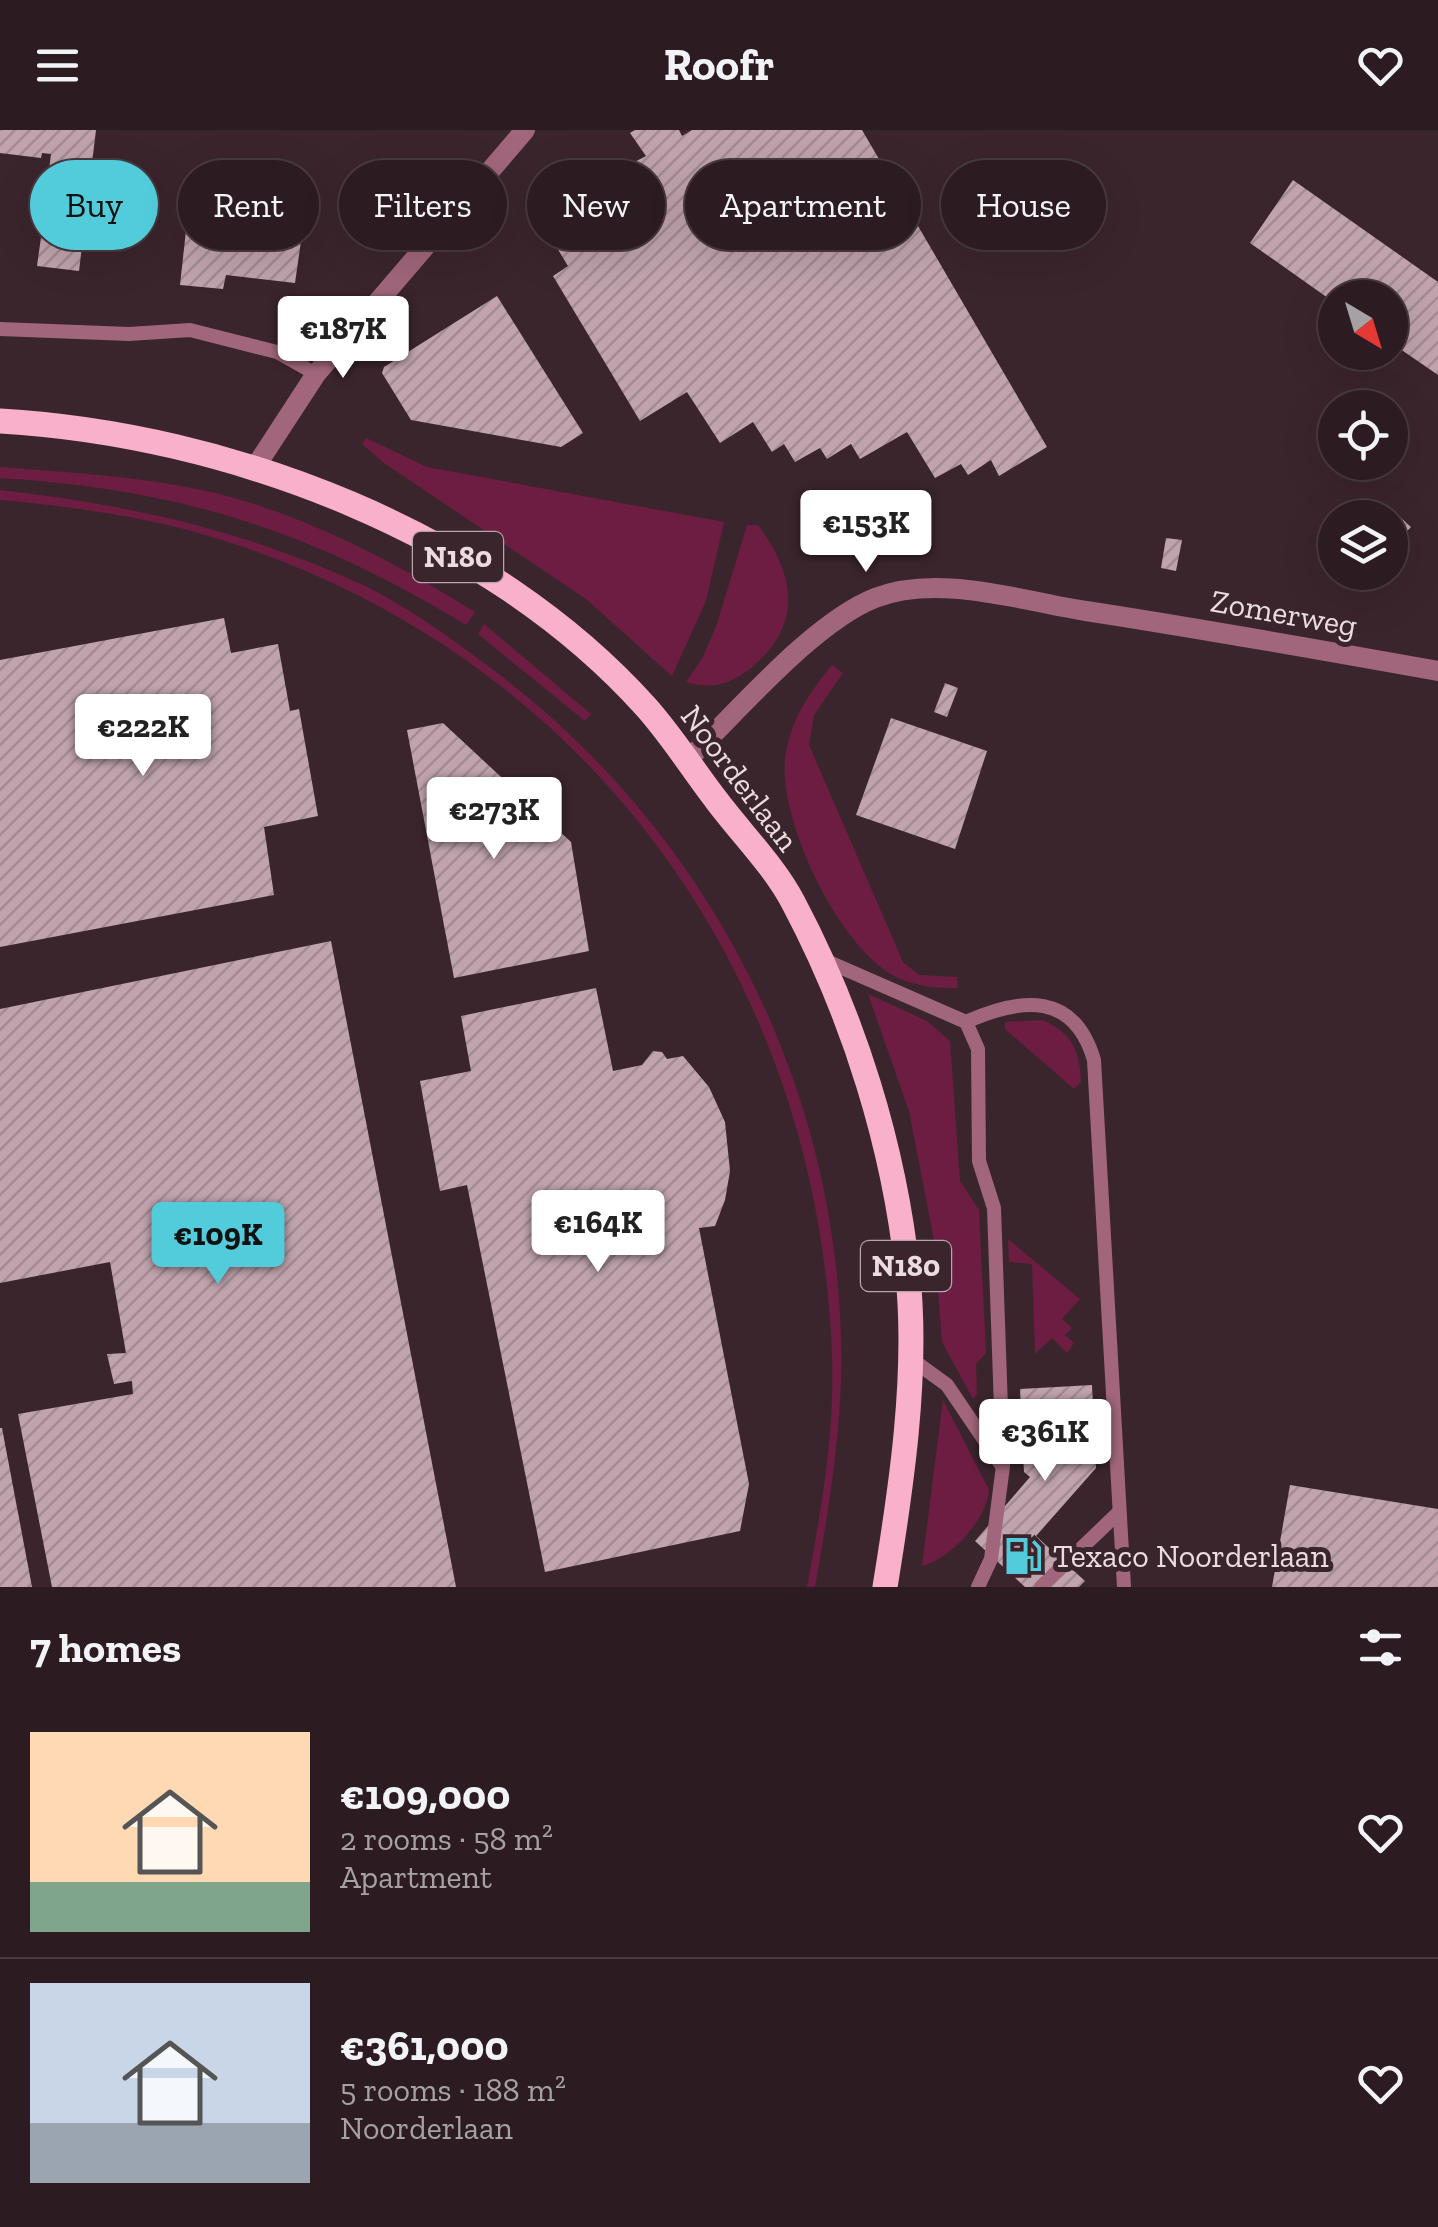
<!DOCTYPE html>
<meta charset="utf-8">
<style>
body{margin:0;font-family:"Zilla Slab",serif;background:#34252a;color:#f1f3f6;height:100vh;display:flex;flex-direction:column;font-size:38px;white-space:nowrap}
*{box-sizing:border-box;margin:0}
p{font-size:32px;color:#a6a1a5}
.icon{flex:none;width:55px;height:55px;fill:none;stroke:currentColor;stroke-width:2;stroke-linecap:round;stroke-linejoin:round}
.map{position:relative;height:1457px;overflow:hidden}
.drawer{display:flex;flex-direction:column;background:#2c1c22;flex:1}
.drawer>*{flex:none}
.top-card{position:absolute;left:30px;top:30px;width:1380px;height:90px;display:flex;gap:20px}
.needle{width:65px;rotate:142deg}
.fabs{position:absolute;left:1318px;top:150px;display:grid;gap:20px}
.fabs a{display:grid;place-items:center;width:90px;height:90px;border-radius:50%;background:#2c1c22;box-shadow:0 10px 40px #0002,0 0 0 2px #483a40;font-size:50px}
.price{position:absolute;translate:-50% -85px;padding:0 22px;border-radius:10px;background:#fff;color:#222;font-size:32px;line-height:65px;filter:drop-shadow(0 2px 5px #0008)}
.price::after{content:'';position:absolute;left:50%;top:60px;width:30px;height:22px;margin-left:-15px;background:inherit;clip-path:polygon(0 0,100% 0,50% 100%)}
.price.selected{background:#52cbda;color:#111}
ul{padding:0;list-style:none}
li{display:flex;align-items:center;gap:30px;height:250px;padding:0 30px}
li+li{border-top:2px solid #483a40}
li span{display:grid;place-items:center;flex:none;width:280px;height:200px;border-radius:0px;color:#555}
li>.icon{margin-inline-start:auto}
span .icon{width:120px;height:120px;fill:#fffc;stroke-width:1}
li b{font-size:42px}
h2{display:flex;justify-content:space-between;align-items:center;height:120px;padding:0 30px;font-size:42px}
.pill{padding:0 35px;border-radius:45px;background:#2c1c22;box-shadow:0 10px 40px #0002,0 0 0 2px #483a40;font-size:35px;line-height:90px}
.pill.selected{background:#52cbda;color:#111}
header{display:flex;justify-content:space-between;align-items:center;height:130px;padding:0 30px;background:#2c1c22;font-size:45px;font-weight:700}
.map>svg:first-child{display:block}
.grass{fill:#6d1d41}
.building{fill:url(#building-hatch)}
.lines{fill:none;stroke-linecap:round;stroke-linejoin:round}
.service{stroke:#a1667b;stroke-width:14}
.minor{stroke:#a1667b;stroke-width:20}
.primary{stroke:#f9b0ca;stroke-width:25}
.labels{text-anchor:middle;dominant-baseline:central;stroke-width:10;stroke-linejoin:round;paint-order:stroke}
.shield{fill:#3b252d;stroke:#b6a5aa;stroke-width:2.5}
.shield-label{font-size:30px;font-weight:bold;fill:#ebdce0}
.street-label{font-size:32px;fill:#ebdce0;stroke:#3b252d}
.poi-label{font-size:32px;fill:#ebdce0;stroke:#3b252d;text-anchor:start}
</style>
<header><svg class="icon" aria-label="menu" viewBox="0 0 24 24"><path d="M4 6h16M4 12h16M4 18h16"/></svg>Roofr<svg class="icon" aria-label="heart" viewBox="0 0 24 24"><path d="M12 20l-8-8c-3-5 5-10 8-4 3-6 11-1 8 4z"/></svg></header>
<div class="map">
<svg width="1438" height="1457" viewBox="0 0 1438 1457">
<defs>
<pattern id="building-hatch" width="6" height="6" patternUnits="userSpaceOnUse" patternTransform="scale(2.5)"><rect width="6" height="6" fill="#c0a3ad"/><path d="M-1 1l2-2M0 6l6-6M5 7l2-2" fill="none" stroke="#a28b92"/></pattern>
</defs>
<rect width="100%" height="100%" fill="#3b252d"/>
<g class="grass">
<polygon points="366,308 427,337 724,392 706,471 672,546 586,469 384,333 362,314"/>
<path d="M 0,337 C 75,343 154,347 227,366 C 315,390 398,434 475,482 L 466,495 C 312,401 180,359 0,348 Z"/>
<path d="M 0,360 C 127,374 247,401 363,455 C 408,477 448,506 488,536 C 694,688 826,927 840,1184 C 846,1277 831,1366 815,1457 L 807,1457 C 821,1380 835,1304 832,1225 C 818,845 588,526 222,410 C 150,387 75,377 0,370 Z"/>
<path d="M 747,395 L 758,395 C 796,446 803,495 751,538 C 731,554 711,560 686,552 L 703,527 L 717,494 Z"/>
<polygon points="484,494 591,584 585,591 478,504"/>
<path d="M 832,535 L 843,543 L 814,585 L 809,615 L 903,832 L 919,845 L 957,847 L 958,858 C 936,858 918,857 898,848 C 840,820 779,692 785,630 C 789,592 809,563 832,535 Z"/>
<polygon points="868,864 927,891 950,911 960,1051 979,1080 986,1223 976,1234 977,1264 973,1269 942,1212 934,1110 909,981"/>
<path d="M 1043,890 C 1072,903 1080,921 1081,952 L 1074,959 L 1005,899 L 1005,892 Z"/>
<polygon points="1008,1109 1080,1169 1062,1189 1072,1198 1065,1205 1074,1213 1067,1223 1052,1208 1035,1224 1032,1134 1009,1132"/>
<path d="M 943,1270 L 989,1360 C 987,1390 950,1429 922,1436 Z"/>
</g>
<g class="building">
<polygon points="0,0 96,0 79,141 37,136 43,93 38,92 39,81 44,81 51,24 42,23 41,28 0,23"/>
<polygon points="635,0 679,0 682,6 692,0 862,0 1047,317 999,346 991,330 968,345 961,334 935,348 907,302 860,329 851,314 827,329 820,318 795,332 784,314 772,322 753,292 720,313 687,262 640,291 553,146 568,136 554,113 577,99 591,122 602,117 587,91 634,64 621,39 646,26 630,3"/>
<polygon points="192,46 264,58 258,105 301,111 295,153 226,145 223,159 180,155"/>
<polygon points="1293,50 1438,152 1438,245 1390,212 1390,168 1335,168 1335,173 1250,113"/>
<polygon points="497,166 583,303 561,317 411,290 382,243 384,237"/>
<polygon points="1388,376 1411,397 1390,420 1390,388 1377,388"/>
<polygon points="1166,408 1182,410 1176,441 1161,438"/>
<polygon points="1340,442 1369,442 1356,457"/>
<polygon points="224,488 231,523 278,514 290,581 299,579 318,686 264,697 274,765 0,817 0,530"/>
<polygon points="945,553 958,558 947,587 934,582"/>
<polygon points="891,588 987,621 955,719 856,685"/>
<polygon points="443,593 571,712 589,821 454,848 407,600"/>
<polygon points="331,811 456,1457 52,1457 18,1284 133,1264 132,1251 114,1254 107,1224 126,1223 110,1132 0,1153 0,879"/>
<polygon points="596,858 613,941 642,935 653,921 662,922 667,929 683,926 709,957 725,992 730,1041 725,1070 715,1096 699,1098 749,1354 740,1401 545,1442 467,1055 440,1061 420,951 471,941 461,886"/>
<polygon points="1092,1255 1096,1338 1036,1406 1085,1451 1079,1457 1025,1457 975,1411 1030,1347 1024,1342 1020,1259"/>
<polygon points="0,1298 2,1298 32,1457 0,1457"/>
<polygon points="1290,1355 1438,1379 1438,1457 1272,1457"/>
</g>
<g class="lines">
<g class="service">
<polyline points="0,199 129,204 190,200 277,222 316,244"/>
<path d="M 824,830 L 966,892 C 1022,867 1074,862 1094,930 L 1124,1457"/>
<polyline points="966,892 978,919 979,1031 994,1078 1003,1336 991,1429 978,1457"/>
<polyline points="910,1228 947,1255 1002,1336"/>
<polyline points="1041,1457 1119,1382"/>
</g>
<g class="minor">
<polyline points="254,339 316,244 525,0"/>
<path d="M 686,631 C 737,583 812,493 875,468 C 938,443 1022,471 1086,481 C 1203,499 1321,520 1438,541"/>
</g>
<path class="primary" d="M 0,291 C 229,304 490,403 646,577 C 672,606 693,640 717,671 C 741,703 774,736 793,772 C 854,887 895,1018 908,1147 C 918,1246 901,1359 885,1457"/>
</g>
<defs>
<g id="fuel-bare" transform="scale(3)"><path d="M-5.5-6h7V0h2V4h1.3V-2.5L3-4.5l.8-.8L6-3V5H2.5V1h-1V6h-7ZM-4.2-4.7v3.2H.2V-4.7Z" fill="#52cbda" stroke="#3b252d" stroke-width="2.5" paint-order="stroke"/></g>
</defs>
<g fill-rule="evenodd">
<use href="#fuel-bare" x="1023" y="1426"/>
</g>
<g class="labels">
<g class="shield">
<rect x="413" y="402" width="90" height="50" rx="8"/>
<rect x="861" y="1111" width="90" height="50" rx="8"/>
</g>
<g class="shield-label">
<text x="458" y="427">N180</text>
<text x="906" y="1136">N180</text>
</g>
<g class="street-label">
<text transform="translate(1284 483) rotate(10)">Zomerweg</text>
<text transform="translate(740 648) rotate(53)">Noorderlaan</text>
</g>
<g class="poi-label">
<text x="1053" y="1426">Texaco Noorderlaan</text>
</g>
</g>
</svg>
<div class="fabs">
<a><svg class="needle" viewBox="-14 -14 28 28"><path d="M0-13l5 13h-10z" fill="#e53935"/><path d="M0 13l5-13h-10z" fill="#a6a1a5"/></svg></a>
<a><svg class="icon" aria-label="locate" viewBox="0 0 24 24"><circle cx="12" cy="12" r="6"/><path d="M12 2v4M12 18v4M2 12h4M18 12h4"/></svg></a>
<a><svg class="icon" aria-label="layers" viewBox="0 0 24 24"><path d="M12 4l9 5-9 5-9-5zM3 14l9 5 9-5"/></svg></a>
</div>
<b class="price" style="left:343px;top:251px">€187K</b>
<b class="price" style="left:866px;top:445px">€153K</b>
<b class="price" style="left:143px;top:649px">€222K</b>
<b class="price" style="left:494px;top:732px">€273K</b>
<b class="price" style="left:598px;top:1145px">€164K</b>
<b class="price selected" style="left:218px;top:1157px">€109K</b>
<b class="price" style="left:1045px;top:1354px">€361K</b>
<div class="top-card">
<a class="pill selected">Buy</a>
<a class="pill">Rent</a>
<a class="pill">Filters</a>
<a class="pill">New</a>
<a class="pill">Apartment</a>
<a class="pill">House</a>
</div>
</div>
<section class="drawer">
<h2>7 homes<svg class="icon" aria-label="filters" viewBox="0 0 24 24"><path d="M4 7h16M4 17h16"/><circle cx="9" cy="7" r="2"/><circle cx="15" cy="17" r="2"/></svg></h2>
<ul>
<li><span style="background:linear-gradient(#ffd9b3 75%,#7fa58c 0)"><svg class="icon" aria-label="home" viewBox="0 0 24 24"><path d="M3 11l9-7 9 7M6 9v11h12V9"/></svg></span><div><b>€109,000</b><p>2 rooms · 58 m²</p><p>Apartment</p></div><svg class="icon" aria-label="heart" viewBox="0 0 24 24"><path d="M12 20l-8-8c-3-5 5-10 8-4 3-6 11-1 8 4z"/></svg></li>
<li><span style="background:linear-gradient(#c9d6e8 70%,#9aa5b1 0)"><svg class="icon" aria-label="home" viewBox="0 0 24 24"><path d="M3 11l9-7 9 7M6 9v11h12V9"/></svg></span><div><b>€361,000</b><p>5 rooms · 188 m²</p><p>Noorderlaan</p></div><svg class="icon" aria-label="heart" viewBox="0 0 24 24"><path d="M12 20l-8-8c-3-5 5-10 8-4 3-6 11-1 8 4z"/></svg></li>
</ul>
</section>
